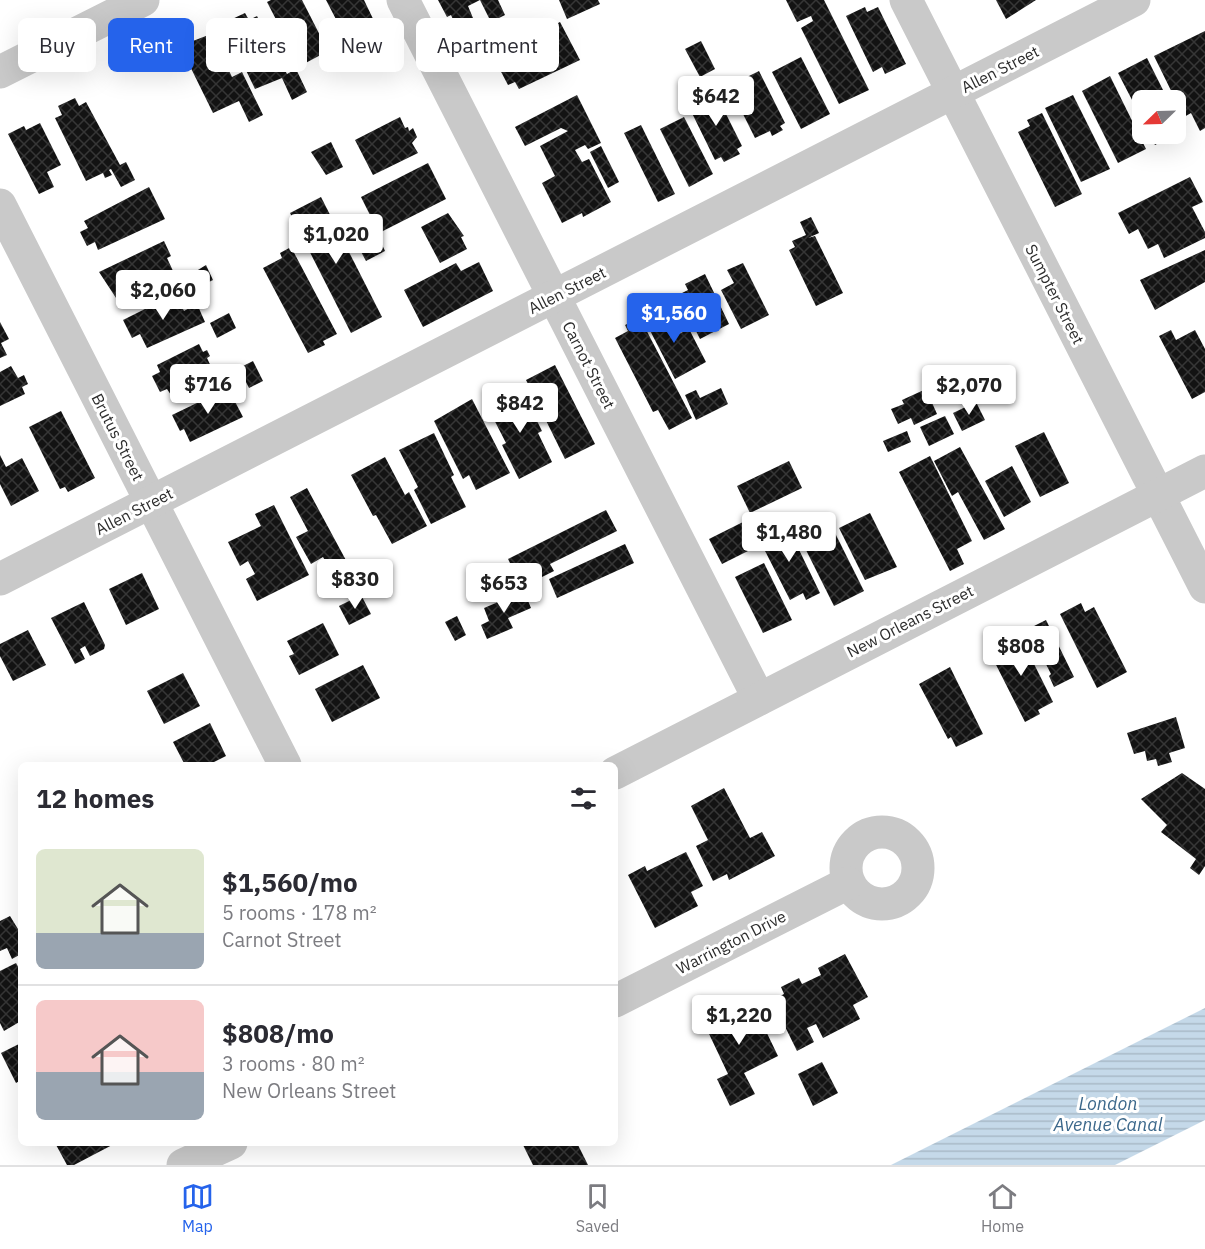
<!DOCTYPE html>
<meta charset="utf-8">
<style>
body{margin:0;font-family:"IBM Plex Sans",sans-serif;background:#f2f2f3;color:#2b2b33;height:100vh;display:flex;flex-direction:column;font-size:22px;white-space:nowrap}
*{box-sizing:border-box;margin:0}
p{font-size:20px;color:#7c7c81}
.icon{flex:none;width:33px;height:33px;fill:none;stroke:currentColor;stroke-width:2;stroke-linecap:round;stroke-linejoin:round}
.map{position:relative;flex:1;overflow:hidden}
.panel{position:absolute;left:18px;top:762px;width:600px;height:384px;display:flex;flex-direction:column;background:#fff;border-radius:9px;box-shadow:0 6px 24px #0002}
.panel>*{flex:none}
.hud{position:absolute;left:18px;top:18px;width:600px;height:54px;display:flex;gap:12px}
.needle{width:39px;rotate:247deg}
.buttons{position:absolute;left:1132px;top:90px;display:grid;gap:12px}
.buttons a{display:grid;place-items:center;width:54px;height:54px;border-radius:9px;background:#fff;box-shadow:0 6px 24px #0002;font-size:30px}
.price{position:absolute;translate:-50% -51px;padding:0 14px;border-radius:6px;background:#fff;color:#222;font-size:20px;line-height:39px;filter:drop-shadow(0 2px 3px #0008)}
.price::after{content:'';position:absolute;left:50%;top:36px;width:18px;height:14px;margin-left:-9px;background:inherit;clip-path:polygon(0 0,100% 0,50% 100%)}
.price.selected{background:#2563eb;color:#fff}
ul{padding:0;list-style:none}
li{display:flex;align-items:center;gap:18px;height:150px;padding:0 18px}
li+li{border-top:2px solid #e1e1e2}
li span{display:grid;place-items:center;flex:none;width:168px;height:120px;border-radius:9px;color:#555}
li>.icon{margin-inline-start:auto}
span .icon{width:72px;height:72px;fill:#fffc;stroke-width:1}
li b{font-size:26px}
h2{display:flex;justify-content:space-between;align-items:center;height:72px;padding:0 18px;font-size:26px}
.tag{padding:0 21px;border-radius:9px;background:#fff;box-shadow:0 6px 24px #0002;font-size:21px;line-height:54px}
.tag.selected{background:#2563eb;color:#fff}
.dock{display:flex;justify-content:space-around;align-items:center;height:84px;border-top:2px solid #e1e1e2;background:#fff;font-size:16px;color:#7c7c81}
.dock a{display:grid;justify-items:center;gap:3px}
.dock .selected{color:#2563eb}
.map>svg:first-child{display:block}
.water{fill:url(#water-rules)}
.building{fill:url(#building-cross-hatch)}
.lines{fill:none;stroke-linecap:round;stroke-linejoin:round}
.minor{stroke:#c9c9c9;stroke-width:33}
.labels{text-anchor:middle;dominant-baseline:central;stroke-width:6;stroke-linejoin:round;paint-order:stroke}
.street-label{font-size:16px;fill:#2c2c2c;stroke:#fff}
.water-label{font-size:18px;font-style:italic;fill:#3c688b;stroke:#fff}
</style>
<div class="map">
<svg width="1205" height="1165" viewBox="0 0 1205 1165">
<defs>
<pattern id="water-rules" width="6" height="5" patternUnits="userSpaceOnUse" patternTransform="scale(1.5)"><rect width="6" height="5" fill="#c5d9e9"/><path d="M0 2.5h6" fill="none" stroke="#a9bac8"/></pattern>
<pattern id="building-cross-hatch" width="8" height="8" patternUnits="userSpaceOnUse" patternTransform="scale(1.5)"><rect width="8" height="8" fill="#131313"/><path d="M0 0l8 8M0 8l8-8" fill="none" stroke="#363636"/></pattern>
</defs>
<rect width="100%" height="100%" fill="#fff"/>
<polygon class="water" points="1205,1008 1205,1120 1115,1165 891,1165"/>
<g class="building">
<polygon points="271,0 302,0 328,51 300,66 267,2"/>
<polygon points="326,0 364,0 388,50 366,61 362,50 349,57 335,29 340,27"/>
<polygon points="438,0 498,0 505,15 491,22 480,0 468,6 473,18 456,26 451,15 447,17"/>
<polygon points="559,0 598,0 600,4 567,19"/>
<polygon points="786,0 824,0 869,90 839,104 801,28 813,21 811,16 797,22"/>
<polygon points="996,0 1036,0 1006,19"/>
<polygon points="865,7 867,12 878,7 906,64 885,74 882,67 873,72 846,16"/>
<polygon points="245,13 249,20 257,16 287,74 296,69 307,92 292,100 282,78 255,89 227,31 233,28 230,20"/>
<polygon points="560,22 580,60 519,89 515,82 508,85 498,66 506,62 501,53"/>
<polygon points="1205,31 1205,128 1200,131 1191,113 1184,117 1154,56"/>
<polygon points="211,34 232,77 242,72 263,115 249,122 239,101 213,113 180,46"/>
<polygon points="701,41 715,69 700,77 685,49"/>
<polygon points="801,57 830,114 801,129 772,72"/>
<polygon points="1147,58 1168,100 1143,100 1143,121 1118,73"/>
<polygon points="759,71 785,123 780,126 783,130 772,136 770,131 755,138 729,86"/>
<polygon points="1110,76 1146,149 1118,163 1082,91"/>
<polygon points="715,92 742,146 737,149 740,154 724,162 721,157 715,160 688,105"/>
<polygon points="577,95 601,143 588,149 585,145 575,150 582,162 589,159 611,202 583,217 582,213 562,223 542,183 555,176 540,146 568,131 561,128 525,146 515,127"/>
<polygon points="1073,95 1110,169 1081,182 1045,108"/>
<polygon points="75,98 79,106 86,102 120,165 126,162 135,180 121,187 111,169 109,170 112,175 105,178 103,173 86,181 55,118 62,115 58,106"/>
<polygon points="1042,113 1082,194 1055,207 1018,132 1030,126 1027,120"/>
<polygon points="1176,116 1183,130 1155,145 1149,134 1176,134"/>
<polygon points="400,117 405,128 408,127 409,131 413,128 417,137 412,143 418,153 373,175 355,140"/>
<polygon points="684,117 713,174 689,187 660,129"/>
<polygon points="40,123 61,165 47,172 54,187 39,194 8,134 24,126 26,130"/>
<polygon points="641,125 675,194 658,202 624,133"/>
<polygon points="331,142 343,167 326,175 311,152"/>
<polygon points="601,146 619,182 608,188 590,152"/>
<polygon points="428,163 446,199 379,233 361,197"/>
<polygon points="1190,177 1203,202 1192,207 1205,232 1205,238 1164,258 1158,244 1148,249 1138,229 1129,234 1118,213"/>
<polygon points="149,187 165,219 98,250 95,242 87,246 80,232 88,228 84,221"/>
<polygon points="321,197 382,317 351,333 290,213"/>
<polygon points="448,213 464,236 461,237 467,249 440,263 421,227"/>
<polygon points="811,217 819,233 808,238 815,236 843,293 816,306 789,250 795,247 792,241 806,235 800,222"/>
<polygon points="379,238 385,251 366,261 359,248"/>
<polygon points="164,241 171,256 167,258 174,273 118,301 99,272"/>
<polygon points="291,247 337,334 323,341 325,345 308,353 263,268 282,258 280,253"/>
<polygon points="1205,250 1205,282 1155,310 1140,280"/>
<polygon points="479,262 493,291 423,327 404,290 456,263 461,271"/>
<polygon points="743,263 769,315 741,329 721,290 734,283 727,270"/>
<polygon points="206,265 213,280 195,289 200,300 186,308 175,284"/>
<polygon points="705,274 729,324 700,339 678,295 688,290 685,284"/>
<polygon points="175,294 184,311 197,304 205,322 147,348 140,334 132,338 123,320"/>
<polygon points="659,304 675,336 689,329 706,362 675,379 641,313"/>
<polygon points="229,313 236,328 217,338 210,323"/>
<polygon points="640,318 692,418 669,430 658,410 653,412 615,338 628,331 625,325"/>
<polygon points="0,322 9,339 1,343 7,355 0,358"/>
<polygon points="1171,330 1176,340 1195,330 1205,349 1205,392 1192,399 1159,336"/>
<polygon points="199,344 203,352 207,350 210,356 207,358 214,373 171,395 167,389 160,392 152,376 160,372 157,365"/>
<polygon points="253,361 263,381 249,388 239,368"/>
<polygon points="555,365 595,444 565,459 526,380"/>
<polygon points="11,366 18,378 24,375 28,384 22,387 25,394 0,406 0,372"/>
<polygon points="228,388 243,417 190,442 184,429 180,431 172,415"/>
<polygon points="721,388 728,404 696,420 685,395 696,390 700,398"/>
<polygon points="521,389 542,431 538,433 552,462 519,479 502,445 506,443 487,406"/>
<polygon points="926,389 937,414 914,425 911,418 898,424 891,409 904,404 902,400"/>
<polygon points="472,399 510,473 476,490 469,475 463,479 434,421"/>
<polygon points="976,402 985,420 962,431 953,413"/>
<polygon points="61,411 95,478 68,492 65,487 60,489 29,427"/>
<polygon points="945,416 954,434 929,446 920,427"/>
<polygon points="907,431 911,442 888,452 883,441"/>
<polygon points="1044,432 1069,483 1040,497 1015,446"/>
<polygon points="434,433 454,475 451,477 466,507 431,524 414,490 418,487 399,450"/>
<polygon points="960,447 1005,529 984,540 958,492 952,496 934,461"/>
<polygon points="0,455 6,467 22,458 39,491 11,506 0,484"/>
<polygon points="930,456 972,541 957,549 964,564 950,571 899,472"/>
<polygon points="385,457 405,495 409,492 427,526 392,544 376,515 373,516 351,475"/>
<polygon points="789,461 802,488 750,513 737,486"/>
<polygon points="1012,466 1031,502 1004,517 985,481"/>
<polygon points="307,488 348,564 332,572 323,557 311,564 296,537 308,531 290,497"/>
<polygon points="274,505 309,575 257,601 246,579 255,574 248,561 240,566 228,542 261,526 255,514"/>
<polygon points="606,510 617,531 550,564 554,571 522,587 508,559"/>
<polygon points="870,513 897,567 865,580 839,528"/>
<polygon points="743,522 756,547 722,564 709,539"/>
<polygon points="786,523 820,593 806,600 803,593 790,600 758,537"/>
<polygon points="833,529 864,591 834,606 805,548 825,539 822,534"/>
<polygon points="625,544 634,563 557,598 549,579"/>
<polygon points="764,563 792,620 763,633 735,577"/>
<polygon points="142,573 159,609 126,625 109,589"/>
<polygon points="524,591 531,608 508,618 513,628 487,639 481,625 489,621 484,608"/>
<polygon points="361,595 371,614 349,625 339,606"/>
<polygon points="84,602 105,645 104,649 90,656 85,646 80,649 85,659 75,664 51,618"/>
<polygon points="1081,603 1085,612 1094,607 1127,672 1097,688 1060,614"/>
<polygon points="457,616 466,635 455,641 445,622"/>
<polygon points="1046,620 1074,677 1054,687 1049,676 1051,674 1028,629"/>
<polygon points="323,623 339,655 299,675 289,656 294,654 287,641"/>
<polygon points="28,630 46,665 13,681 0,656 0,644"/>
<polygon points="1021,638 1053,702 1038,710 1040,714 1025,722 987,647 1003,639 1007,645"/>
<polygon points="363,665 380,698 332,722 315,689"/>
<polygon points="950,667 983,734 956,747 951,737 948,739 919,684"/>
<polygon points="183,673 200,706 164,724 147,691"/>
<polygon points="1176,717 1185,748 1169,753 1172,762 1158,766 1156,759 1147,761 1145,751 1134,754 1127,733"/>
<polygon points="210,723 226,756 208,765 185,765 173,742"/>
<polygon points="1182,773 1205,789 1205,866 1199,875 1190,868 1196,859 1161,832 1167,825 1141,799"/>
<polygon points="724,788 750,838 762,832 775,856 729,880 727,874 713,881 696,846 708,840 691,806"/>
<polygon points="686,852 703,886 691,892 698,906 655,928 628,875 645,866 647,871"/>
<polygon points="10,916 21,934 21,954 12,959 7,948 0,951 0,921"/>
<polygon points="845,954 868,997 853,1005 860,1019 823,1038 816,1024 807,1028 814,1042 797,1051 772,1000 784,994 781,987 799,978 802,984 821,975 818,968"/>
<polygon points="16,963 21,972 21,1021 4,1031 0,1023 0,971"/>
<polygon points="749,996 778,1056 744,1073 755,1094 730,1106 717,1079 728,1074 702,1019"/>
<polygon points="21,1043 21,1080 16,1083 1,1053"/>
<polygon points="822,1062 838,1093 813,1106 798,1074"/>
<polygon points="55,1143 116,1143 74,1165 67,1165"/>
<polygon points="522,1143 577,1143 588,1165 533,1165"/>
</g>
<g class="lines">
<g class="minor">
<polyline points="403,0 759,699"/>
<polyline points="906,0 1205,587"/>
<polyline points="0,72 143,0"/>
<polyline points="0,205 285,765"/>
<polyline points="0,579 1134,0"/>
<polyline points="615,773 1205,471"/>
<circle cx="882" cy="868" r="36"/>
<polyline points="615,1001 848,883"/>
<polyline points="183,1165 231,1143"/>
</g>
</g>
<g class="labels">
<g class="street-label">
<text transform="translate(1000 69) rotate(-27)">Allen Street</text>
<text transform="translate(567 290) rotate(-27)">Allen Street</text>
<text transform="translate(1055 294) rotate(63)">Sumpter Street</text>
<text transform="translate(589 365) rotate(63)">Carnot Street</text>
<text transform="translate(118 437) rotate(63)">Brutus Street</text>
<text transform="translate(134 511) rotate(-27)">Allen Street</text>
<text transform="translate(910 621) rotate(-27)">New Orleans Street</text>
<text transform="translate(731 942) rotate(-27)">Warrington Drive</text>
</g>
<g class="water-label">
<text x="1108" y="1103">London<tspan x="1108" dy="21">Avenue Canal</tspan></text>
</g>
</g>
</svg>
<div class="buttons">
<a><svg class="needle" viewBox="-14 -14 28 28"><path d="M0-13l5 13h-10z" fill="#e53935"/><path d="M0 13l5-13h-10z" fill="#7c7c81"/></svg></a>
</div>
<b class="price" style="left:716px;top:127px">$642</b>
<b class="price" style="left:336px;top:265px">$1,020</b>
<b class="price" style="left:163px;top:321px">$2,060</b>
<b class="price selected" style="left:674px;top:344px">$1,560</b>
<b class="price" style="left:208px;top:415px">$716</b>
<b class="price" style="left:969px;top:416px">$2,070</b>
<b class="price" style="left:520px;top:434px">$842</b>
<b class="price" style="left:789px;top:563px">$1,480</b>
<b class="price" style="left:355px;top:610px">$830</b>
<b class="price" style="left:504px;top:614px">$653</b>
<b class="price" style="left:1021px;top:677px">$808</b>
<b class="price" style="left:739px;top:1046px">$1,220</b>
<div class="hud">
<a class="tag">Buy</a>
<a class="tag selected">Rent</a>
<a class="tag">Filters</a>
<a class="tag">New</a>
<a class="tag">Apartment</a>
</div>
<section class="panel">
<h2>12 homes<svg class="icon" aria-label="filters" viewBox="0 0 24 24"><path d="M4 7h16M4 17h16"/><circle cx="9" cy="7" r="2"/><circle cx="15" cy="17" r="2"/></svg></h2>
<ul>
<li><span style="background:linear-gradient(#dfe7d0 70%,#9aa5b1 0)"><svg class="icon" aria-label="home" viewBox="0 0 24 24"><path d="M3 11l9-7 9 7M6 9v11h12V9"/></svg></span><div><b>$1,560/mo</b><p>5 rooms · 178 m²</p><p>Carnot Street</p></div></li>
<li><span style="background:linear-gradient(#f6c9c9 60%,#9aa5b1 0)"><svg class="icon" aria-label="home" viewBox="0 0 24 24"><path d="M3 11l9-7 9 7M6 9v11h12V9"/></svg></span><div><b>$808/mo</b><p>3 rooms · 80 m²</p><p>New Orleans Street</p></div></li>
</ul>
</section>
</div>
<nav class="dock">
<a class="selected"><svg class="icon" aria-label="map" viewBox="0 0 24 24"><path d="M3 6l6-2 6 2 6-2v14l-6 2-6-2-6 2zM9 4v14M15 6v14"/></svg>Map</a>
<a><svg class="icon" aria-label="saved" viewBox="0 0 24 24"><path d="M7 4h10v16l-5-4-5 4z"/></svg>Saved</a>
<a><svg class="icon" aria-label="home" viewBox="0 0 24 24"><path d="M3 11l9-7 9 7M6 9v11h12V9"/></svg>Home</a>
</nav>
